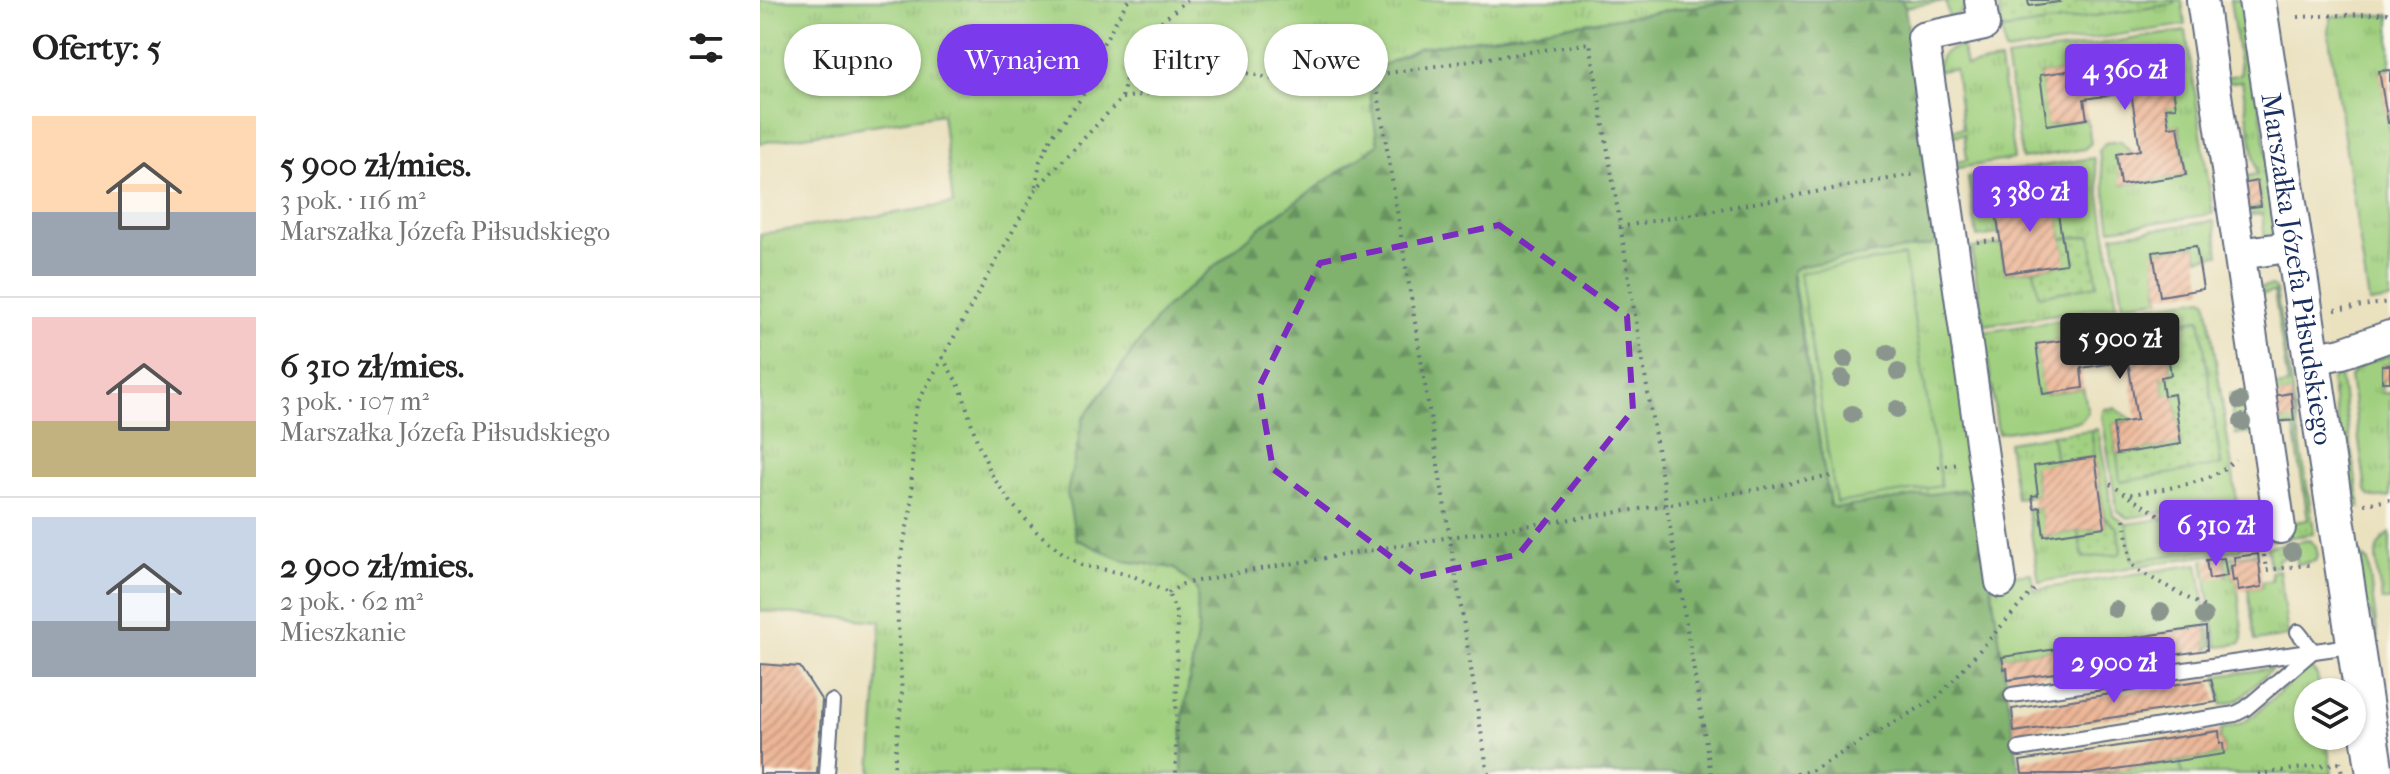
<!DOCTYPE html>
<html lang="pl">
<meta charset="utf-8">
<style>
body{margin:0;font-family:"IM FELL French Canon",serif;background:#f6f6f6;color:#222;height:100vh;display:flex;flex-direction:column;font-size:30px;white-space:nowrap}
*{box-sizing:border-box;margin:0}
p{font-size:26px;color:#767676}
.icon{flex:none;width:44px;height:44px;fill:none;stroke:currentColor;stroke-width:2;stroke-linecap:round;stroke-linejoin:round}
.map{position:relative;flex:1;overflow:hidden}
.sheet{display:flex;flex-direction:column;background:#fff;width:760px}
.sheet>*{flex:none}
.banner{position:absolute;left:24px;top:24px;width:760px;height:72px;display:flex;gap:16px}
.tools{position:absolute;left:1534px;top:678px;display:grid;gap:16px}
.tools a{display:grid;place-items:center;width:72px;height:72px;border-radius:50%;background:#fff;box-shadow:0 2px 6px #0004;font-size:40px}
.price{position:absolute;translate:-50% -68px;padding:0 18px;border-radius:8px;background:#7c3aed;color:#fff;font-size:26px;line-height:52px;filter:drop-shadow(0 2px 4px #0008)}
.price::after{content:'';position:absolute;left:50%;top:48px;width:24px;height:18px;margin-left:-12px;background:inherit;clip-path:polygon(0 0,100% 0,50% 100%)}
.price.on{background:#222;color:#fff}
ul{padding:0;list-style:none}
li{display:flex;align-items:center;gap:24px;height:200px;padding:0 32px}
li+li{border-top:2px solid #e0e0e0}
li span{display:grid;place-items:center;flex:none;width:224px;height:160px;border-radius:0px;color:#555}
li>.icon{margin-inline-start:auto}
span .icon{width:96px;height:96px;fill:#fffc;stroke-width:1}
li b{font-size:34px}
h2{display:flex;justify-content:space-between;align-items:center;height:96px;padding:0 32px;font-size:34px}
.chip{padding:0 28px;border-radius:36px;background:#fff;box-shadow:0 2px 6px #0004;font-size:28px;line-height:72px}
.chip.on{background:#7c3aed;color:#fff}
main{display:flex;flex:1;min-height:0}
.map>svg:first-child{display:block}
.grass{fill:url(#grass-tufts);stroke:#5e806e;stroke-width:2}
.forest{fill:url(#forest-firs);stroke:#4e7066;stroke-width:2}
.park{fill:#a0d07f;stroke:#5e806e;stroke-width:2}
.garden{fill:url(#garden-dots);stroke:#5e806e;stroke-width:2}
.building{fill:url(#building-hatch)}
.lines{fill:none;stroke-linecap:round;stroke-linejoin:round}
.service-casing{stroke:#636d80;stroke-width:18}
.minor-casing{stroke:#636d80;stroke-width:34}
.tertiary-casing{stroke:#636d80;stroke-width:40}
.path{stroke:#636d80;stroke-width:4;stroke-dasharray:2 6;stroke-linecap:butt}
.service{stroke:#fff;stroke-width:14}
.minor{stroke:#fff;stroke-width:30}
.tertiary{stroke:#fff;stroke-width:36}
.tree{fill:#8a958e}
.marked{fill:none;stroke:#7b2cbf;stroke-width:6;stroke-dasharray:16 10;stroke-linejoin:round}
.labels{text-anchor:middle;dominant-baseline:central;stroke-width:6;stroke-linejoin:round;paint-order:stroke}
.street-label{font-size:28px;fill:#1b2f5e;stroke:#fbf7ec}
</style>
<main>
<section class="sheet">
<h2>Oferty: 5<svg class="icon" aria-label="filters" viewBox="0 0 24 24"><path d="M4 7h16M4 17h16"/><circle cx="9" cy="7" r="2"/><circle cx="15" cy="17" r="2"/></svg></h2>
<ul>
<li><span style="background:linear-gradient(#ffd9b3 60%,#9aa5b1 0)"><svg class="icon" aria-label="home" viewBox="0 0 24 24"><path d="M3 11l9-7 9 7M6 9v11h12V9"/></svg></span><div><b>5 900 zł/mies.</b><p>3 pok. · 116 m²</p><p>Marszałka Józefa Piłsudskiego</p></div></li>
<li><span style="background:linear-gradient(#f6c9c9 65%,#c2b280 0)"><svg class="icon" aria-label="home" viewBox="0 0 24 24"><path d="M3 11l9-7 9 7M6 9v11h12V9"/></svg></span><div><b>6 310 zł/mies.</b><p>3 pok. · 107 m²</p><p>Marszałka Józefa Piłsudskiego</p></div></li>
<li><span style="background:linear-gradient(#c9d6e8 65%,#9aa5b1 0)"><svg class="icon" aria-label="home" viewBox="0 0 24 24"><path d="M3 11l9-7 9 7M6 9v11h12V9"/></svg></span><div><b>2 900 zł/mies.</b><p>2 pok. · 62 m²</p><p>Mieszkanie</p></div></li>
</ul>
</section>
<div class="map">
<svg width="1630" height="774" viewBox="0 0 1630 774">
<defs>
<pattern id="grass-tufts" width="24" height="20" patternUnits="userSpaceOnUse" patternTransform="scale(2)"><rect width="24" height="20" fill="#a0d07f"/><path d="M3 7l-1-3M5 7V3M7 7l1-3M15 17l-1-3M17 17v-4M19 17l1-3" fill="none" stroke="#89b370"/></pattern>
<pattern id="forest-firs" width="22" height="20" patternUnits="userSpaceOnUse" patternTransform="scale(2)"><rect width="22" height="20" fill="#80b26e"/><path d="M5 1l3.5 6h-7zM16 11l3.5 6h-7z" fill="#68915e"/></pattern>
<pattern id="garden-dots" width="8" height="8" patternUnits="userSpaceOnUse" patternTransform="scale(2)"><rect width="8" height="8" fill="#a0d07f"/><path d="M2 2h.1M6 6h.1" fill="none" stroke="#89b370" stroke-width="1.8" stroke-linecap="round"/></pattern>
<pattern id="building-hatch" width="6" height="6" patternUnits="userSpaceOnUse" patternTransform="scale(2)"><rect width="6" height="6" fill="#edb696"/><path d="M-1 1l2-2M0 6l6-6M5 7l2-2" fill="none" stroke="#bf947e"/></pattern>
</defs>
<rect width="100%" height="100%" fill="#fbf7ec"/>
<filter id="ink" filterUnits="userSpaceOnUse"><feTurbulence type="fractalNoise" baseFrequency=".0125" numOctaves="2"/><feDisplacementMap in="SourceGraphic" scale="16" xChannelSelector="R" yChannelSelector="G"/><feConvolveMatrix kernelMatrix="1 2 1 2 8 2 1 2 1" color-interpolation-filters="sRGB"/></filter>
<filter id="wash" filterUnits="userSpaceOnUse"><feTurbulence type="fractalNoise" baseFrequency=".006" numOctaves="4" result="noise"/><feDisplacementMap in="SourceGraphic" scale="32" xChannelSelector="R" yChannelSelector="G"/><feGaussianBlur stdDeviation="1.8" result="paint"/><feColorMatrix in="noise" values="0 0 0 0 0 0 0 0 0 0 0 0 0 0 0 0 0 1.4 0 .05"/><feComposite in="paint" operator="in"/></filter>
<g filter="url(#wash)">
<rect width="100%" height="100%" fill="#eae1bf"/>
<g class="grass">
<polygon points="0,0 977,0 658,48 610,95 618,144 507,222 403,310 323,419 365,561 414,568 438,590 438,630 423,716 422,774 111,774 121,621 0,611 0,234 193,204 182,114 0,143"/>
<path d="M 1141,0 L 1206,0 C 1204,11 1199,15 1189,19 L 1186,1 L 1145,7 Z"/>
<polygon points="1413,0 1422,0 1425,25 1245,52 1242,30 1413,4"/>
<polygon points="1470,0 1485,0 1517,228 1511,236 1505,239 1502,214 1485,216 1483,208 1501,206 1497,182 1480,184 1479,178 1497,174 1482,81 1464,83 1463,78 1481,74"/>
<polygon points="1630,15 1630,70 1620,72 1630,133 1630,300 1609,303 1568,30 1572,16"/>
<polygon points="1426,31 1453,214 1351,229 1339,151 1345,143 1361,141 1371,152 1357,155 1362,185 1426,175 1419,126 1409,127 1406,108 1416,106 1408,56 1280,75 1288,125 1327,119 1331,143 1324,149 1262,159 1246,58"/>
<path d="M 1202,46 L 1206,66 L 1240,61 L 1254,159 L 1191,169 L 1190,163 L 1207,160 L 1204,134 L 1186,137 L 1185,131 L 1203,128 L 1195,69 L 1176,71 C 1179,55 1186,49 1202,46 Z"/>
<polygon points="1334,158 1357,305 1224,325 1211,248 1241,244 1245,273 1274,269 1279,295 1337,284 1331,236 1302,239 1295,195 1235,204 1239,234 1217,237 1208,177"/>
<polygon points="1454,221 1459,255 1438,258 1436,246 1394,252 1400,299 1363,304 1353,235"/>
<polygon points="1179,239 1218,501 1078,508 1070,506 1032,271 1040,266"/>
<polygon points="1512,286 1516,290 1554,531 1553,534 1491,543 1490,529 1548,520 1534,427 1516,429 1515,422 1534,419 1531,394 1511,396 1510,388 1528,385 1514,292 1496,295 1495,288"/>
<polygon points="1443,298 1447,301 1477,501 1368,518 1357,511 1342,416 1344,409 1355,408 1373,420 1353,424 1357,454 1461,465 1440,319 1276,344 1284,394 1323,388 1328,412 1321,421 1238,433 1224,332"/>
<path d="M 1630,355 L 1630,365 L 1622,365 L 1622,393 L 1630,393 L 1630,497 L 1618,498 L 1609,496 L 1606,490 L 1590,377 C 1597,363 1615,360 1630,355 Z"/>
<polygon points="1579,369 1600,507 1591,501 1571,381"/>
<polygon points="1488,391 1494,433 1476,435 1469,394"/>
<polygon points="1338,429 1353,515 1367,524 1373,560 1461,547 1455,511 1478,507 1483,545 1479,550 1279,582 1267,509 1280,507 1285,536 1318,531 1323,558 1359,553 1361,551 1357,528 1344,517 1331,430"/>
<polygon points="1292,435 1296,463 1274,467 1278,495 1256,498 1248,442"/>
<path d="M 1630,533 L 1630,600 L 1622,600 C 1619,578 1607,547 1630,533 Z"/>
<polygon points="1549,540 1556,546 1558,556 1555,561 1537,564 1536,556 1518,559 1518,566 1510,567 1507,547"/>
<polygon points="1497,553 1474,557 1475,565 1471,566 1473,580 1477,580 1483,638 1481,643 1457,647 1443,561 1446,560 1467,576 1464,558"/>
<polygon points="1603,557 1608,561 1618,638 1613,620 1601,591 1595,558"/>
<polygon points="1438,564 1452,646 1447,650 1446,627 1242,657 1231,586 1252,575 1271,573 1274,590"/>
<polygon points="1519,570 1528,636 1495,641 1488,589 1502,587 1501,582 1512,580 1511,572"/>
<polygon points="1549,666 1557,675 1560,692 1548,692 1548,736 1566,736 1572,774 1422,774 1420,761 1464,754 1463,743 1460,743 1461,729 1480,724 1492,717"/>
<polygon points="1513,668 1478,700 1462,705 1457,676"/>
</g>
<polygon class="forest" points="977,0 1141,0 1145,7 1179,239 1172,245 1040,266 1032,271 1032,278 1070,506 1078,508 1204,489 1218,501 1260,774 422,774 423,716 438,630 437,590 414,568 365,561 316,539 307,493 323,419 403,310 507,222 618,144 610,95 622,66 658,48"/>
<g class="park">
<polygon points="1144,256 1181,486 1076,503 1040,273"/>
<polygon points="1455,511 1461,547 1372,561 1367,524"/>
<polygon points="1420,761 1422,774 1329,774"/>
</g>
<g class="garden">
<polygon points="1238,0 1268,0 1269,6 1312,0 1413,0 1414,4 1242,30"/>
<polygon points="1331,236 1337,285 1279,296 1274,269 1305,264 1302,239"/>
<polygon points="1440,319 1461,465 1360,482 1357,454 1421,444 1414,395 1404,396 1401,377 1411,375 1404,326"/>
<polygon points="1331,430 1335,457 1296,463 1292,435"/>
<polygon points="1344,517 1357,528 1361,551 1359,554 1323,558 1318,531 1345,527"/>
</g>
<g id="blocks">
<g class="building">
<polygon points="1268,0 1299,0 1300,2 1269,6"/>
<polygon points="1408,56 1416,107 1406,108 1409,127 1418,126 1426,175 1361,185 1357,154 1380,150 1371,92 1324,99 1327,119 1287,125 1280,75"/>
<polygon points="1630,70 1630,123 1628,123 1619,71"/>
<polygon points="1497,181 1501,206 1484,208 1481,184"/>
<polygon points="1295,195 1306,264 1245,273 1235,204"/>
<polygon points="1436,246 1443,289 1400,296 1393,252"/>
<polygon points="1404,326 1411,375 1401,377 1404,396 1414,394 1421,444 1357,454 1353,424 1377,420 1368,361 1321,368 1323,388 1283,394 1276,344"/>
<rect x="1622" y="365" width="8" height="17"/>
<polygon points="1531,393 1534,420 1516,422 1513,396"/>
<polygon points="1335,457 1345,527 1284,536 1280,507 1274,508 1272,496 1278,495 1274,466"/>
<polygon points="1498,554 1502,587 1478,591 1477,580 1473,581 1471,566 1475,565 1474,557"/>
<polygon points="1464,558 1467,576 1449,579 1446,560"/>
<polygon points="1446,627 1447,650 1248,680 1247,668 1244,669 1242,657"/>
<polygon points="0,664 40,667 62,701 57,774 0,774"/>
<polygon points="1451,679 1457,702 1254,732 1252,709"/>
<polygon points="1459,731 1460,743 1463,743 1464,754 1329,774 1262,774 1260,761"/>
</g>
</g>
</g>
<g filter="url(#ink)">
<use href="#blocks" fill-opacity="0" stroke="#636d80" stroke-width="2"/>
<g class="lines">
<g class="service-casing">
<g id="service">
<polyline points="1252,695 1596,645"/>
<polyline points="1259,749 1475,714 1485,709 1553,651 1538,632"/>
<polyline points="67,774 72,702"/>
</g>
</g>
<g class="minor-casing">
<g id="minor">
<polyline points="1220,0 1224,25 1163,38 1241,582"/>
<polyline points="1442,0 1520,528"/>
<polyline points="1480,254 1535,246"/>
<polyline points="1552,359 1582,353 1630,336"/>
</g>
</g>
<g class="tertiary-casing">
<g id="tertiary">
<path id="s1" d="M 1497,0 L 1615,774"/>
</g>
</g>
<g class="path">
<polyline points="1538,17 1630,13"/>
<polyline points="362,98 430,87 482,72 521,81 554,81 615,75"/>
<polyline points="276,186 280,161 292,136 322,97 340,49 368,0"/>
<polyline points="859,227 1156,174"/>
<polyline points="1217,242 1240,239"/>
<polyline points="1575,310 1630,302"/>
<polyline points="182,357 201,389 217,441 233,477 252,504 277,532 304,554 321,565 371,575 408,593 417,615 416,774"/>
<polyline points="1178,467 1199,464"/>
<path d="M 1350,484 L 1367,495 C 1402,488 1449,487 1475,459"/>
<polyline points="1369,497 1401,516"/>
<polyline points="1604,504 1630,500"/>
<polyline points="1364,519 1371,564 1377,570 1448,609"/>
<polyline points="1503,547 1506,570 1554,564"/>
<polyline points="408,593 423,584 476,573 691,537 906,505 1072,476"/>
<polyline points="1580,761 1582,774"/>
<polyline points="133,774 142,695 137,607 141,555 151,508 153,427 157,404 276,189 362,98 369,63 391,30 427,0"/>
<polyline points="728,774 615,75 830,43 951,774"/>
<polyline points="1036,774 1051,771 1178,697 1277,586"/>
<polyline points="1498,774 1580,763"/>
</g>
<use href="#service" class="service"/>
<use href="#minor" class="minor"/>
<use href="#tertiary" class="tertiary"/>
</g>
<g class="tree">
<circle cx="1128" cy="353" r="9"/>
<circle cx="1085" cy="359" r="9"/>
<circle cx="1138" cy="372" r="9"/>
<circle cx="1082" cy="378" r="9"/>
<circle cx="1480" cy="401" r="9"/>
<circle cx="1137" cy="409" r="9"/>
<circle cx="1092" cy="414" r="9"/>
<circle cx="1482" cy="422" r="9"/>
<circle cx="1532" cy="552" r="9"/>
<circle cx="1355" cy="609" r="9"/>
<circle cx="1401" cy="612" r="9"/>
<circle cx="1444" cy="616" r="9"/>
</g>
</g>
<path class="marked" d="M 739,225 L 867,316 L 873,410 L 759,554 L 658,577 L 513,469 L 499,387 L 560,263 Z"/>
<g class="labels">
<g class="street-label">
<text stroke="none"><textPath href="#s1" startOffset="272">Marszałka Józefa Piłsudskiego</textPath></text>
</g>
</g>
</svg>
<div class="tools">
<a><svg class="icon" aria-label="layers" viewBox="0 0 24 24"><path d="M12 4l9 5-9 5-9-5zM3 14l9 5 9-5"/></svg></a>
</div>
<b class="price" style="left:1365px;top:112px">4 360 zł</b>
<b class="price" style="left:1270px;top:234px">3 380 zł</b>
<b class="price on" style="left:1360px;top:381px">5 900 zł</b>
<b class="price" style="left:1456px;top:568px">6 310 zł</b>
<b class="price" style="left:1354px;top:705px">2 900 zł</b>
<div class="banner">
<a class="chip">Kupno</a>
<a class="chip on">Wynajem</a>
<a class="chip">Filtry</a>
<a class="chip">Nowe</a>
</div>
</div>
</main>
